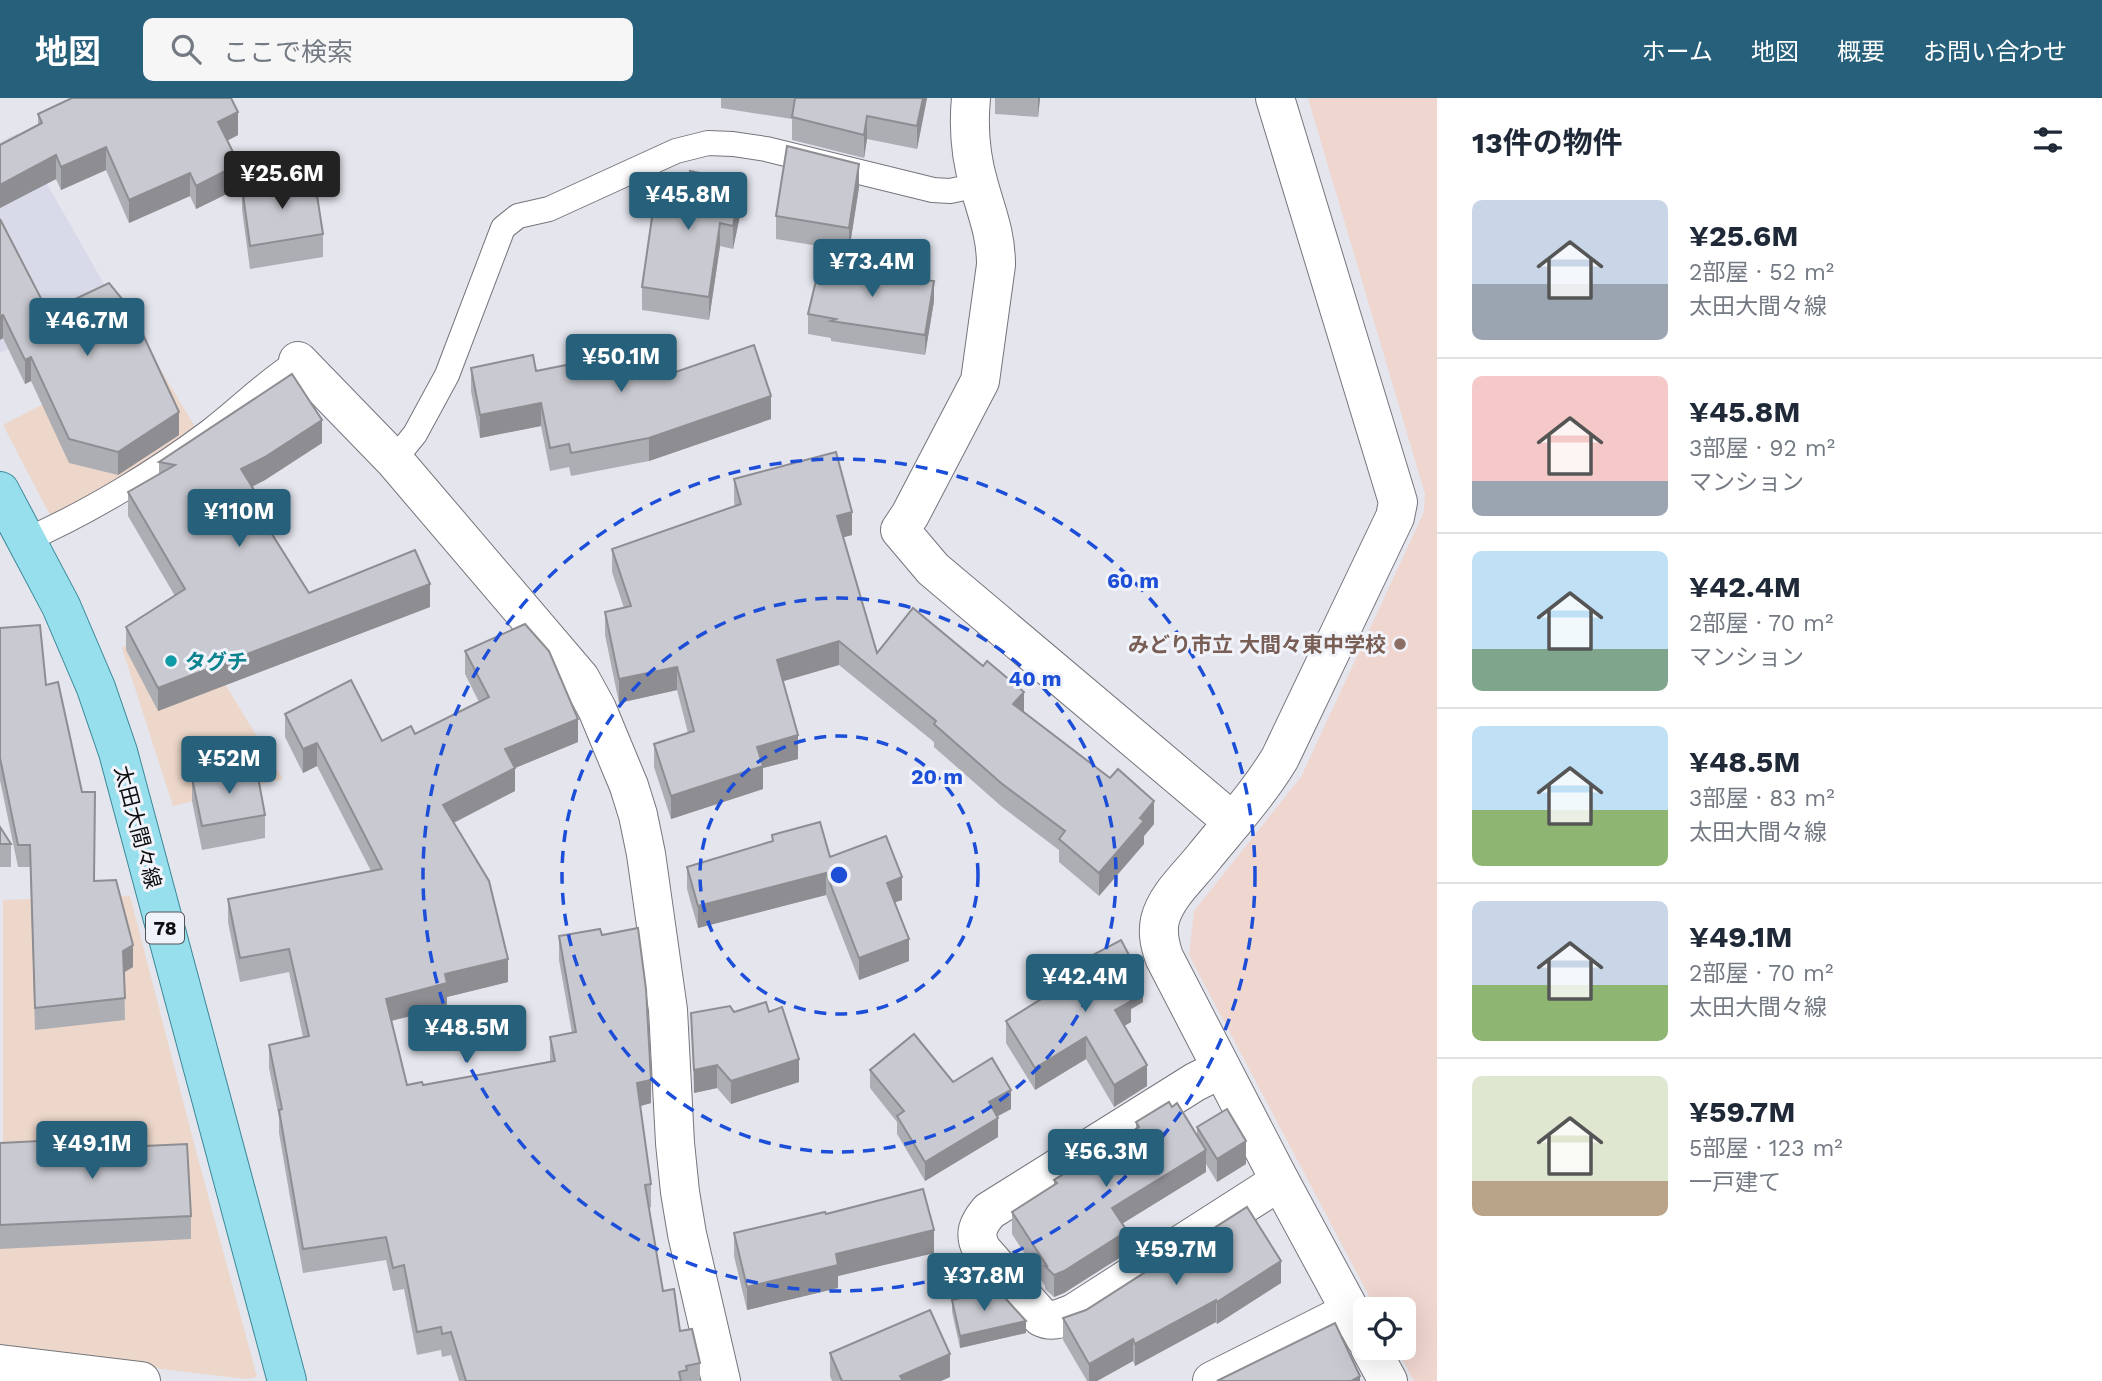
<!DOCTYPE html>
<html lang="ja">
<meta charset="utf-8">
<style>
body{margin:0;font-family:"Work Sans","Noto Sans JP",sans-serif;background:#f6f6f7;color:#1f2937;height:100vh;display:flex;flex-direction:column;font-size:26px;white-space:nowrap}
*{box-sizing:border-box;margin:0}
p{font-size:23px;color:#747a83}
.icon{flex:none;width:38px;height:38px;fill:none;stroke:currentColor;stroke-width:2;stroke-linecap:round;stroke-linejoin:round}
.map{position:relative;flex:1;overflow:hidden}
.details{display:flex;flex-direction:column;background:#fff;width:665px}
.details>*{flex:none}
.tools{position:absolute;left:1353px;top:1199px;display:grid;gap:14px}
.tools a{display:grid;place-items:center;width:63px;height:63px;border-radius:10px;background:#fff;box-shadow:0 7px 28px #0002;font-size:35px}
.price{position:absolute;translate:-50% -60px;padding:0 16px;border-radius:7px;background:#27607a;color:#fff;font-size:23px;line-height:46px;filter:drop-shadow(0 2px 4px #0008)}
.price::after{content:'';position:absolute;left:50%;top:42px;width:21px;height:16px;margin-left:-10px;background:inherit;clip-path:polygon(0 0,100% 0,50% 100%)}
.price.active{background:#222;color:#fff}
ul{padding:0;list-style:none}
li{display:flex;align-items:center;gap:21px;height:175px;padding:0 35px}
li+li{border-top:2px solid #e0e1e3}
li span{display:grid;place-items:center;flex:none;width:196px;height:140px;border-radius:10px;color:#555}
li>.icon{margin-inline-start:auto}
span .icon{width:84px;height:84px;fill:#fffc;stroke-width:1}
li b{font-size:30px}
h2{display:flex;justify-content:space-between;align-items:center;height:84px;padding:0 35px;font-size:30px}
header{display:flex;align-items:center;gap:42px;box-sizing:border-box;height:98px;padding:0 35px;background:#27607a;color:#fff}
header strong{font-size:33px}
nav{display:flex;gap:38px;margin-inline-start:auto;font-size:24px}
.search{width:490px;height:63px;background:#f6f6f7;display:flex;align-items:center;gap:18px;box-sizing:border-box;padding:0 24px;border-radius:10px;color:#747a83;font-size:26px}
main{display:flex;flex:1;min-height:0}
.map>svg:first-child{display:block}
.commercial{fill:#edd7ca}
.built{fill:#d8dae9}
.education{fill:#efd6cf}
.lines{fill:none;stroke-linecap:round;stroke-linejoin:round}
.service-casing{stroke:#75767d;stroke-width:26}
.minor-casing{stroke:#75767d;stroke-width:40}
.primary-casing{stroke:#3b8898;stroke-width:40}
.service{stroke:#fff;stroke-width:24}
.minor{stroke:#fff;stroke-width:38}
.primary{stroke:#98dfed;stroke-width:38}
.wall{fill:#adaeb4}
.shaded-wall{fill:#8d8d92}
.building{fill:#c9cad1;stroke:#8d8d92;stroke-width:2}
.ring{fill:none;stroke:#1d4ed8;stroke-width:3.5;stroke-dasharray:12 9}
.education-dot{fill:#8d6e63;stroke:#f1f3fa;stroke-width:2.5}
.culture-dot{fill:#0f9aa8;stroke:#f1f3fa;stroke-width:2.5}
.labels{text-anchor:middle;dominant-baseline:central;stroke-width:6;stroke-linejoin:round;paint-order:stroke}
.shield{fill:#f1f3fa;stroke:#525357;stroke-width:2}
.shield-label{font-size:19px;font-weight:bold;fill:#0e0e11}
.education-label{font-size:21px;font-weight:bold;fill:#785e54;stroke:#f1f3fa;text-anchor:end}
.culture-label{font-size:21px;font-weight:bold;fill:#0d838f;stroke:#f1f3fa;text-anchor:start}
.street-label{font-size:21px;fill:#0e0e11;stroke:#f1f3fa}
.centre{fill:#1d4ed8;stroke:#f1f3fa;stroke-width:3.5}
.ring-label{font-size:21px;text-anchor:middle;font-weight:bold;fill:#1d4ed8;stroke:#f1f3fa;stroke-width:6;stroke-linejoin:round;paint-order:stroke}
</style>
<header>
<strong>地図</strong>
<div class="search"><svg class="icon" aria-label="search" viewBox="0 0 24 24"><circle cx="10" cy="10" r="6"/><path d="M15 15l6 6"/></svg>ここで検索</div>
<nav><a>ホーム</a><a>地図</a><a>概要</a><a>お問い合わせ</a></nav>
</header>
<main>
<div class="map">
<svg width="1437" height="1283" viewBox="0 0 1437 1283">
<rect width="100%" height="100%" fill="#e4e5ed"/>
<g class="commercial">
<polygon points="148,251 197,332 57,418 50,417 3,327"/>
<polygon points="179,511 283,681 173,708 122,550"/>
<polygon points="130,798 195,1049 257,1279 246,1281 0,1252 0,1113 3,1059 3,802"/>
</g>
<polygon class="built" points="18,35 112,200 0,255 0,44"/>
<polygon class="education" points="1308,0 1437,0 1437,1283 1414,1283 1396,1250 1404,1250 1404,1211 1376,1211 1189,857 1194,813 1301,679 1424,414 1425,396"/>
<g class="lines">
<g class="service-casing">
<g id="service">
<polyline points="394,362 415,336 447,277 503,130 518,118 549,111 676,53 708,45 733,46 766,51 933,92 950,93 979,87"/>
<path d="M 26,442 C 88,415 157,373 210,333 C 240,310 266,283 298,263"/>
</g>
</g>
<g class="minor-casing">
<g id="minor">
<path d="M 971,0 C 968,31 970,57 979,87 C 987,116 996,136 996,167 L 980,283 L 910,417 L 900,432 L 933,471 L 1233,724"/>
<path d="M 1275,0 L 1395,394 L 1398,404 L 1395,419 L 1280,660 C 1259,695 1230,727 1204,759 C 1189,778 1166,798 1160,822 C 1157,835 1160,847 1164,859 L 1280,1083 L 1365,1240"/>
<polyline points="298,263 394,362 580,580 597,611 629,688 638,717 646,756 668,912 675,1045 680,1094 687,1136 721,1283"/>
<path d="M 1221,971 L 1195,984 L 989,1113 C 978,1126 973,1136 982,1152 L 1041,1219 C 1053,1225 1061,1220 1074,1215 L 1280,1083"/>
<polyline points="1370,1250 1388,1283"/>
<polyline points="0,1266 141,1283"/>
<polyline points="1212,1283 1351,1213"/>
</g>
</g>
<g class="primary-casing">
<polyline id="primary" points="0,393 61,508 96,590 118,654 287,1283"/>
</g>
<use href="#service" class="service"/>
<use href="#minor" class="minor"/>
<use href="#primary" class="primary"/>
</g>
<g class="wall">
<polygon points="721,0 927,0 917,51 867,41 864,60 792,42 792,21 721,10"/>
<polygon points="995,0 1040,0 1038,19 995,16"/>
<polygon points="38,16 238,37 227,43 239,90 196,111 190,98 129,125 106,72 61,92 56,81 0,110 0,47 38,27"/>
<polygon points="242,89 323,136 323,159 250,171 242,112"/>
<polygon points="859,89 849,153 776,141 776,118"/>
<polygon points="742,108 733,151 720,148 709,222 642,212 642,189"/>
<polygon points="0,121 48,214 179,337 118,377 69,365 31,283 25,286 3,240 0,242"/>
<polygon points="934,203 925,257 831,243 831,240 808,236 808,216"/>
<polygon points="471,270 667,277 771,321 649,363 571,378 569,369 550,373 541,328 480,340 471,293"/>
<polygon points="322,345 265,382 252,389 272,436 309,495 430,509 158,613 126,552 126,529 175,498 128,418 128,394 159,377 159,364"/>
<polygon points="734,381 852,437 843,439 877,555 1024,615 1154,726 1144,738 1144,746 1099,798 1059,764 1059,752 1001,708 934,649 934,644 839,567 783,583 798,661 763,670 763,691 671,721 654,669 654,646 688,635 677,592 619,605 605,537 605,514 624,510 612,474 612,451 735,408 734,404"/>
<polygon points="0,530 46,587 94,783 133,869 124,874 125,922 35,932 30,769 18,769 0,682"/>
<polygon points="465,553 578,644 515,670 515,693 454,725 508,884 447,899 447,909 391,923 407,987 423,987 550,963 550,939 572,935 559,862 559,838 602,837 651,1005 640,1008 651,1086 651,1109 649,1110 663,1193 680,1233 700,1265 700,1283 459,1283 451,1257 442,1259 441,1252 417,1257 404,1191 393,1193 386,1162 303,1175 279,1035 279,1020 269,970 269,947 303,939 289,874 240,884 228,824 228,801 371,773 317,668 303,675 285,639 285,616 382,643 415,636 479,604 465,576"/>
<polygon points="192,680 265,717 265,740 202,752 192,703"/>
<polygon points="0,729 11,746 11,769 0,769"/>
<polygon points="772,737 830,759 902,802 895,804 909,863 859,882 826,797 698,830 687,791 687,769 772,744"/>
<polygon points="1061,874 1143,904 1131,911 1131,924 1124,928 1147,988 1114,1009 1086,961 1035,992 1006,945 1006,923 1061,889"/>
<polygon points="769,914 799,984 731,1006 717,990 694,995 691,915"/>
<polygon points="870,972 953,984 1011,1011 997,1018 998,1039 925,1083 897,1036 897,1024 870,990"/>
<polygon points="1172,1009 1197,1037 1197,1029 1246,1066 1217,1084 1206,1066 1206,1074 1123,1125 1127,1155 1064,1195 1054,1199 1045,1191 1045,1188 1012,1136 1012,1114 1054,1087 1054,1082 1136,1030 1136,1024"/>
<polygon points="0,1045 122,1049 191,1118 191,1141 0,1151"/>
<polygon points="826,1116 934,1155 838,1178 838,1190 747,1212 734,1158 734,1135"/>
<polygon points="1281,1185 1217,1226 1216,1224 1135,1268 1133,1263 1097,1283 1087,1283 1063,1242 1063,1220"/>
<polygon points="952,1202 1026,1235 960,1250 952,1214"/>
<polygon points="830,1255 950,1279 941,1283 832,1283 830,1278"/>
</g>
<g class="shaded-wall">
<polygon points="923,0 927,0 917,51 917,28"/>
<polygon points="1038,0 1040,0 1038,19"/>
<polygon points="238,14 238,37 218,47 218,24"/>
<polygon points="867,18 867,41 864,60 864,37"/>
<polygon points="106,49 106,72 61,92 61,69"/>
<polygon points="56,57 56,81 0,110 0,87"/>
<polygon points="239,66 239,90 196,111 196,88"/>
<polygon points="859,66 859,89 849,153 849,130"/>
<polygon points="190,75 190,98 129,125 129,102"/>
<polygon points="742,84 742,108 733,151 733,128"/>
<polygon points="720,125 720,148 709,222 709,199"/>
<polygon points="934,183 934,203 925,257 925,237"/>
<polygon points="3,217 3,240 0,242 0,218"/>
<polygon points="31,259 31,283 25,286 25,262"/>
<polygon points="771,298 771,321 649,363 649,340"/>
<polygon points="541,305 541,328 480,340 480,317"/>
<polygon points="179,314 179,337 118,377 118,354"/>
<polygon points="322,322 322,345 265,382 241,394 241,371"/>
<polygon points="852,414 852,437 837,441 837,418"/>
<polygon points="272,421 272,444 265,425"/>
<polygon points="430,486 430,509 158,613 158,590"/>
<polygon points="839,543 839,567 777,585 777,562"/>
<polygon points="677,569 677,592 619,605 619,581"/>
<polygon points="1024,594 1024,617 1013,606"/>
<polygon points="578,621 578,644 515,670 515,693 443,730 443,707 505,651"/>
<polygon points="798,637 798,661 763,670 763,691 671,721 671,698 757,649"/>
<polygon points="317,645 317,668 303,675 303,651"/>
<polygon points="1154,703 1154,726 1144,738 1144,746 1099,798 1099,775 1140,720"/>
<polygon points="826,775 826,797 698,830 698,808"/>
<polygon points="902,779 902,802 887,807 887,785"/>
<polygon points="909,841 909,863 859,882 859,860"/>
<polygon points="133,847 133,869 123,875 123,853"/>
<polygon points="508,861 508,884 447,899 447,909 386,924 386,901 445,876"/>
<polygon points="1143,883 1143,904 1131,911 1131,924 1115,933 1115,912 1125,893"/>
<polygon points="1086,939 1086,961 1035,992 1035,970"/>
<polygon points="799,961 799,984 731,1006 731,983"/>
<polygon points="717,967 717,990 694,995 694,972"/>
<polygon points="1147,967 1147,988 1114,1009 1114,987"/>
<polygon points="651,982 651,1005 637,1009 637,985"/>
<polygon points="1011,992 1011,1011 989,1023 989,1004"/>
<polygon points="998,1020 998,1039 925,1083 925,1064"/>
<polygon points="1246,1043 1246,1066 1217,1084 1217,1061"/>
<polygon points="1206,1052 1206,1074 1112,1132 1112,1110"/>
<polygon points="934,1132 934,1155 838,1178 838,1190 747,1212 747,1189 836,1156"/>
<polygon points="1127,1133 1127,1155 1064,1195 1054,1199 1054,1177"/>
<polygon points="1281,1163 1281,1185 1217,1226 1217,1204"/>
<polygon points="1216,1202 1216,1224 1135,1268 1135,1246"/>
<polygon points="1026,1223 1026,1235 960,1250 960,1238"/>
<polygon points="1133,1241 1133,1263 1097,1283 1089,1283 1089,1266"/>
<polygon points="950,1256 950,1279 941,1283 900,1283 900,1278"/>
<polygon points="1360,1278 1360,1283 1351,1283"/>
</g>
<g class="building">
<polygon points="72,0 231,0 238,14 218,24 239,66 196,88 190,75 129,102 106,49 61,69 56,57 0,87 0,47 42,25 38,16"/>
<polygon points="795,0 923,0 917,28 867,18 864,37 792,19"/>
<polygon points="787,48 859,66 849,130 776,118"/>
<polygon points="690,73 742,84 733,128 720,125 709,199 642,189 658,78 688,85"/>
<polygon points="314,78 323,136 250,148 242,89"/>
<polygon points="0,121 48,214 109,185 132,213 179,314 118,354 69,341 31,259 25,262 3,217 0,218"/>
<polygon points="820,166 934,183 925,237 831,223 836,221 808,216"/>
<polygon points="754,247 771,298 649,340 571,355 569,346 550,350 541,305 480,317 471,270 533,257 536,273 661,248 667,277"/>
<polygon points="292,276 322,322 265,359 241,371 272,421 265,425 309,495 415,452 430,486 158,590 126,529 185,491 128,394 175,367 159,364"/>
<polygon points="836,354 852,414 837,418 877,555 913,510 983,568 987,563 1024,594 1013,606 1110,680 1118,671 1154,703 1140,720 1144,723 1099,775 1059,741 1065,733 1001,685 934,626 936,623 839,543 777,562 798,637 757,649 763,668 671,698 654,646 694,633 677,569 619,581 605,514 631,508 612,451 741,406 734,381"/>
<polygon points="525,526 549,553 578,621 505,651 515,670 443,707 489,783 508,861 445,876 447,885 386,901 407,987 422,984 423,987 555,963 550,939 576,934 559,838 600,831 602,837 638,830 646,891 651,982 637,985 651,1086 645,1087 663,1193 674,1191 680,1233 692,1231 700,1265 686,1268 687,1272 679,1274 681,1283 466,1283 451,1234 442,1236 441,1229 417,1234 404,1167 393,1170 386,1139 303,1151 279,1012 282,1011 269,947 309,938 289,851 240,860 228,801 382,771 317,645 303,651 285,616 351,582 382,643 411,628 415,636 489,599 465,553"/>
<polygon points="40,527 46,587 58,584 82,694 95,694 94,783 116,782 133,847 123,853 125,900 35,910 30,747 18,747 0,660 0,530"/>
<polygon points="256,668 265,717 202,728 192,680"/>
<polygon points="820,724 830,759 886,738 902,779 887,785 909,841 859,860 826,775 698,808 687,769 773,743 772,737"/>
<polygon points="0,729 11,746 0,746"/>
<polygon points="1121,842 1143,883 1125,893 1131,903 1115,912 1147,967 1114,987 1086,939 1035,970 1006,923 1067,885 1061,874"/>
<polygon points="766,904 769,914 782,909 799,961 731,983 717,967 694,972 691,915 730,908 734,914"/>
<polygon points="914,936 953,984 992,960 1011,992 989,1004 998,1020 925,1064 897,1018 904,1013 870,972"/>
<polygon points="1169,1004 1172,1009 1177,1005 1206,1052 1112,1110 1127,1133 1064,1173 1054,1177 1045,1168 1047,1168 1012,1114 1057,1085 1054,1082 1139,1029 1136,1024"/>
<polygon points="1227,1011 1246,1043 1217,1061 1197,1029"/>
<polygon points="121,1039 122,1049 187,1046 191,1118 0,1127 0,1045"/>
<polygon points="923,1091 934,1132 836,1156 838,1167 747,1189 734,1135 825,1114 826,1116"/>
<polygon points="1247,1109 1281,1163 1217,1204 1216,1202 1135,1246 1133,1241 1089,1266 1063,1220 1086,1212"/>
<polygon points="997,1191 1026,1223 960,1238 952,1202"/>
<polygon points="930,1212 950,1256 900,1278 903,1283 842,1283 830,1255"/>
<polygon points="1335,1225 1360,1278 1351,1283 1217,1283"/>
</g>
<g class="ring">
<circle cx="839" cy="777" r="139"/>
<circle cx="839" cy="777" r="277"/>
<circle cx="839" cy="777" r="416"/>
</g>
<circle class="education-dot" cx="1400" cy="546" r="7"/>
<circle class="culture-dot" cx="171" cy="563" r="7"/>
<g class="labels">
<rect class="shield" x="146" y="814.5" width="38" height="31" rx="5"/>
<g class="shield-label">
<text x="165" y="830">78</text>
</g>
<g class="education-label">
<text x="1386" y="546">みどり市立 大間々東中学校</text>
</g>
<g class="culture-label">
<text x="185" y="563">タグチ</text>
</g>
<g class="street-label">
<text transform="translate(138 729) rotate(75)">太田大間々線</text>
</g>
</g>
<circle cx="839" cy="777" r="10" class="centre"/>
<g class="ring-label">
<text x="1133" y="490">60 m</text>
<text x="1035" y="588">40 m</text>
<text x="937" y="686">20 m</text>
</g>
</svg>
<div class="tools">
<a><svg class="icon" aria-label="locate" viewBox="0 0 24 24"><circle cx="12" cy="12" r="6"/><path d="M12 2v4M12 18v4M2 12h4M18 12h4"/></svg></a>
</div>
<b class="price active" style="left:282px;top:113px">¥25.6M</b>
<b class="price" style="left:688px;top:134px">¥45.8M</b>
<b class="price" style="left:872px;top:201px">¥73.4M</b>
<b class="price" style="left:87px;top:260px">¥46.7M</b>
<b class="price" style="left:621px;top:296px">¥50.1M</b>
<b class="price" style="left:239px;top:451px">¥110M</b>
<b class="price" style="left:229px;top:698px">¥52M</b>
<b class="price" style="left:1085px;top:916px">¥42.4M</b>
<b class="price" style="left:467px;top:967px">¥48.5M</b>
<b class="price" style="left:92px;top:1083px">¥49.1M</b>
<b class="price" style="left:1106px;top:1091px">¥56.3M</b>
<b class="price" style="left:1176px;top:1189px">¥59.7M</b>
<b class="price" style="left:984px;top:1215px">¥37.8M</b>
</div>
<section class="details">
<h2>13件の物件<svg class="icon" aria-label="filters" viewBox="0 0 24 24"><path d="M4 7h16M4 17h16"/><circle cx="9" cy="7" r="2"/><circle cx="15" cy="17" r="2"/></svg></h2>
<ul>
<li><span style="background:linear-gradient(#c9d6e8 60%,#9aa5b1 0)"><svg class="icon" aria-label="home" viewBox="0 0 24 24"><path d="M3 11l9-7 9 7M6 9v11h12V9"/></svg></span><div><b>¥25.6M</b><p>2部屋 · 52 m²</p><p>太田大間々線</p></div></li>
<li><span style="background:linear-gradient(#f6c9c9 75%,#9aa5b1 0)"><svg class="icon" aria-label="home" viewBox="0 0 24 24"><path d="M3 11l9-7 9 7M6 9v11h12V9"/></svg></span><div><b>¥45.8M</b><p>3部屋 · 92 m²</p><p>マンション</p></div></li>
<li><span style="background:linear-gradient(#bfe0f5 70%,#7fa58c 0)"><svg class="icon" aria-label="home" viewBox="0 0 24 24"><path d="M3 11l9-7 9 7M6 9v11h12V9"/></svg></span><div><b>¥42.4M</b><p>2部屋 · 70 m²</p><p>マンション</p></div></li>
<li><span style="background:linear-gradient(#bfe0f5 60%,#8fb573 0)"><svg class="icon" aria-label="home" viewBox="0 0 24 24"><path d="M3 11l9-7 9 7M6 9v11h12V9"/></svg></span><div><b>¥48.5M</b><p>3部屋 · 83 m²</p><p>太田大間々線</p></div></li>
<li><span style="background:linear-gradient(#c9d6e8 60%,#8fb573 0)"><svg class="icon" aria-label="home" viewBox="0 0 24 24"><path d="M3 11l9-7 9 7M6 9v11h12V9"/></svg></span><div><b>¥49.1M</b><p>2部屋 · 70 m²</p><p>太田大間々線</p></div></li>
<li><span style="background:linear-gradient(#dfe7d0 75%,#b9a48a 0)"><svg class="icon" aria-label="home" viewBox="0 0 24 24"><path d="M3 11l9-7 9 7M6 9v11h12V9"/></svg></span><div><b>¥59.7M</b><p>5部屋 · 123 m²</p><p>一戸建て</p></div></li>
</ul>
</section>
</main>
